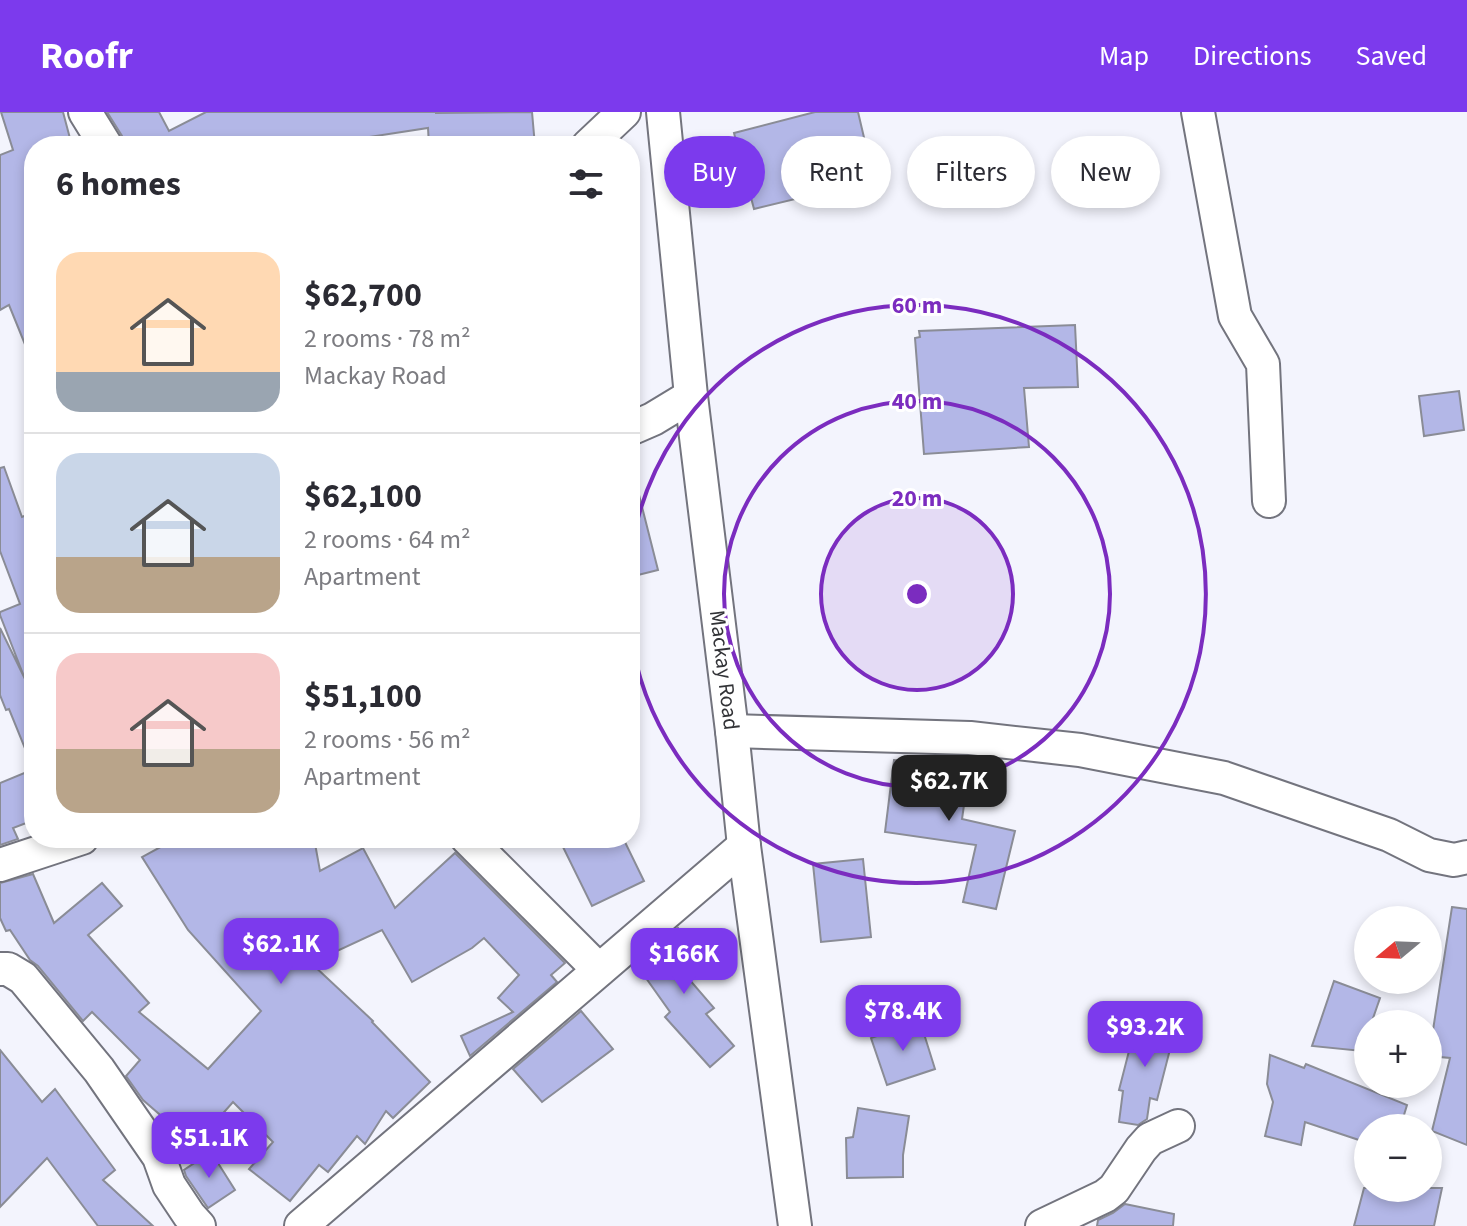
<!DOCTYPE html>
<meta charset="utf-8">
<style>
body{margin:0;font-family:"Source Sans 3",sans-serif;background:#f2f2f3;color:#2b2b33;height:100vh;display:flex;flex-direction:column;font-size:30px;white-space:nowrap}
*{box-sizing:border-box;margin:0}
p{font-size:26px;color:#7c7c81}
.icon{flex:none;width:44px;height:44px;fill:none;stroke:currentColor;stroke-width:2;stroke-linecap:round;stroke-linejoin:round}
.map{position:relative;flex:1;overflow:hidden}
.panel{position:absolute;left:24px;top:24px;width:616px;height:712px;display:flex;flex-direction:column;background:#fff;border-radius:32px;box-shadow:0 4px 12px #0003}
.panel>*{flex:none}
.hud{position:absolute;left:664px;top:24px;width:682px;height:72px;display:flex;gap:16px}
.needle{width:52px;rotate:251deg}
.tools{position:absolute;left:1354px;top:794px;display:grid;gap:16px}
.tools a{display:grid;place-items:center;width:88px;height:88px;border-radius:50%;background:#fff;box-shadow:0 4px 12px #0003;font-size:40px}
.price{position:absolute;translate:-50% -68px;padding:0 18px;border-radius:16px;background:#7c3aed;color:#fff;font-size:26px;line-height:52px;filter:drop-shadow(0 2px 4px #0008)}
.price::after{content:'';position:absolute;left:50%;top:48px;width:24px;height:18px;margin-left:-12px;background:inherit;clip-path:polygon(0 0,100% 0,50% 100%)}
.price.active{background:#222;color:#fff}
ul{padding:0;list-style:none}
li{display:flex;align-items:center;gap:24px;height:200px;padding:0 32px}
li+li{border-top:2px solid #e1e1e2}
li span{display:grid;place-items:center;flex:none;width:224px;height:160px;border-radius:24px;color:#555}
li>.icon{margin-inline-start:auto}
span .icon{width:96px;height:96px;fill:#fffc;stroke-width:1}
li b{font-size:34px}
h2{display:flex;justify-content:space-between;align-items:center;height:96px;padding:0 32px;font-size:34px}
.pill{padding:0 28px;border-radius:36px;background:#fff;box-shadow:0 4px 12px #0003;font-size:28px;line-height:72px}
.pill.active{background:#7c3aed;color:#fff}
header{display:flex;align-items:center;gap:48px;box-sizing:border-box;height:112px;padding:0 40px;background:#7c3aed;color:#fff}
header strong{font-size:38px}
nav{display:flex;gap:44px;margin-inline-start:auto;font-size:28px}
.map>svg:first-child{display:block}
.building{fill:#b3b7e7;stroke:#8a8c96;stroke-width:2}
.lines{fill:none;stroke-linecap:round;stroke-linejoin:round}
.street-casing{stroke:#73747e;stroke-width:36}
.street{stroke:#fff;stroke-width:32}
.ring{fill:none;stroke:#7b2cbf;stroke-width:4}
.labels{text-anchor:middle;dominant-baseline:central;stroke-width:6;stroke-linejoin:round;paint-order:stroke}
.street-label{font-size:22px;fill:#323337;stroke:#fff}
.centre{fill:#7b2cbf;stroke:#fff;stroke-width:4}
.ring-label{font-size:24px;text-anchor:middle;font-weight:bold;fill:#7b2cbf;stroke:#fff;stroke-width:6;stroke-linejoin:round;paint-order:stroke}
</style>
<header>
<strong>Roofr</strong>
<nav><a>Map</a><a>Directions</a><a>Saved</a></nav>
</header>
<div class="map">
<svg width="1467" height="1114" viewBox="0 0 1467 1114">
<rect width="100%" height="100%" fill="#f3f4fd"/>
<g class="building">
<polygon points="1,0 63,0 72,34 34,34 33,252 9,193 0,198 0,43 13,38"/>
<polygon points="107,0 159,0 169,19 206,0 436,0 436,1 532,0 535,34 429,34 428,16 356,27 357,34 125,34 122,24"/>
<polygon points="815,0 858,0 874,68 754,97 734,21"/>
<polygon points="1075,213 1078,275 1024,276 1029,335 924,342 915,226 920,225 919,219"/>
<polygon points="1459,279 1464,318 1424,324 1419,284"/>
<polygon points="4,355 22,405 34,400 34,656 33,656 9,597 6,598 0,583 0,516 25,567 0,503 0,500 20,492 0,439 0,356"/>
<polygon points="639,383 658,458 630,465 630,384"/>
<polygon points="894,648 969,658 962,707 1015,719 996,797 963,790 976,733 885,720"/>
<polygon points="34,657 34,708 13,716 18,727 0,733 0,671"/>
<polygon points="177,726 314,726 320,759 363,736 395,796 455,741 565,851 551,863 557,870 470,944 461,924 513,900 498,886 519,863 484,826 472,836 412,870 382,818 311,851 373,909 372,910 430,970 393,1006 386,999 365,1032 357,1024 328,1060 319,1053 290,1089 249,1057 273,1030 233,990 195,1033 143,988 126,964 140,948 92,900 83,909 38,854 30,848 10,818 6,819 0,806 0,771 33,762 54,811 102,771 122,794 88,823 149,891 139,900 208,957 261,899 188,818 142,745"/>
<polygon points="577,726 623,726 644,769 592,794 562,733"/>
<polygon points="863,747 871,825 821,830 813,752"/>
<polygon points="1452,795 1467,797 1467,1033 1432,1019 1450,946 1429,944"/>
<polygon points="678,816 705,854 688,866 714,896 706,902 734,934 710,955 665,905 670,900 636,852"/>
<polygon points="1334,869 1380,886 1371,912 1368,912 1368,920 1362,939 1312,934"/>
<polygon points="581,899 613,937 542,990 513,957"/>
<polygon points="1138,904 1176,914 1157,988 1150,986 1147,1007 1138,1013 1119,1010 1123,979 1119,978"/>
<polygon points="920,909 935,957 887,973 871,926"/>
<polygon points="0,938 42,990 55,977 115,1058 103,1068 153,1114 98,1114 47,1046 0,1095"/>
<polygon points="1270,943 1304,956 1306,952 1407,993 1400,1016 1368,1016 1368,1031 1305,1010 1301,1033 1265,1024 1273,990 1267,972"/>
<polygon points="858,996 909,1004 903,1043 903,1065 847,1066 846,1026 853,1025"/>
<polygon points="211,1040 235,1078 208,1096 186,1064 184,1058"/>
<polygon points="1364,1076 1442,1076 1434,1114 1354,1114"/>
<polygon points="1125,1092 1174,1102 1173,1114 1097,1114 1098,1108 1113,1101"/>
</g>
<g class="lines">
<g class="street-casing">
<g id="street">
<polyline points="85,0 106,34"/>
<polyline points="663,0 691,284 732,619 744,734 795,1114"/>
<polyline points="1198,0 1235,204 1263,252 1269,389"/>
<polyline points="588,34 624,0"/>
<polyline points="630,317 653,307 691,284"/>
<polyline points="732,619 970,626 1080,638 1224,666 1389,723 1429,743 1454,748 1467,745"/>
<polyline points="467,726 599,858"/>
<polyline points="0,753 82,726"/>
<polyline points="0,857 8,857 23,866 99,958 159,1045 169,1073 189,1103 199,1114"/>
<polyline points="301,1114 744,734"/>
<polyline points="1042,1114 1105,1084 1114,1077 1141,1037 1150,1027 1178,1014"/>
</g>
</g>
<use href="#street" class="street"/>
</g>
<circle cx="917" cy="482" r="96" fill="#7b2cbf" fill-opacity=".12"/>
<g class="ring">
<circle cx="917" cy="482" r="96"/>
<circle cx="917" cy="482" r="193"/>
<path d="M630 447A289 289 0 1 1 630 517"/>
</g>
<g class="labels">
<g class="street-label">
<text transform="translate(724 558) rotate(83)">Mackay Road</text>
</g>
</g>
<circle cx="917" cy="482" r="12" class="centre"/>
<g class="ring-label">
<text x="917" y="201">60 m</text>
<text x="917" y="297">40 m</text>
<text x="917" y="394">20 m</text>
</g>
</svg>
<div class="tools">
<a><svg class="needle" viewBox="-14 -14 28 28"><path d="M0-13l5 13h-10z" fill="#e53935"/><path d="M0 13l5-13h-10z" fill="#7c7c81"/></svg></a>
<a>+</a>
<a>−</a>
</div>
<b class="price active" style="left:949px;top:711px">$62.7K</b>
<b class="price" style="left:281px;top:874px">$62.1K</b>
<b class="price" style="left:684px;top:884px">$166K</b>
<b class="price" style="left:903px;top:941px">$78.4K</b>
<b class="price" style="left:1145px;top:957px">$93.2K</b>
<b class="price" style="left:209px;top:1068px">$51.1K</b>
<div class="hud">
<a class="pill active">Buy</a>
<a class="pill">Rent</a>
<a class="pill">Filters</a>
<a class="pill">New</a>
</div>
<section class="panel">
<h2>6 homes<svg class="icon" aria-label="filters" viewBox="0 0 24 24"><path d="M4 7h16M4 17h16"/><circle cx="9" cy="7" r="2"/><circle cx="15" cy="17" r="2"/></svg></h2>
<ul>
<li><span style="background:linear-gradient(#ffd9b3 75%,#9aa5b1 0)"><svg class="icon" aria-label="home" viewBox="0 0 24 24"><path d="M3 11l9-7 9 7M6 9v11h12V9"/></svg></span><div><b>$62,700</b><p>2 rooms · 78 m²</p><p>Mackay Road</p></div></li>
<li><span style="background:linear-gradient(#c9d6e8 65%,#b9a48a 0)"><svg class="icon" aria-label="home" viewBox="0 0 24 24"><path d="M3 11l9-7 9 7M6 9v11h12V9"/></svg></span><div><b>$62,100</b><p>2 rooms · 64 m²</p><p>Apartment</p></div></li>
<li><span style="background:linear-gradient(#f6c9c9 60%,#b9a48a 0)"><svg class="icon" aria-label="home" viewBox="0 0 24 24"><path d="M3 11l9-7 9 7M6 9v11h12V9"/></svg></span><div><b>$51,100</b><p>2 rooms · 56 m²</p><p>Apartment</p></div></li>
</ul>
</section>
</div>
